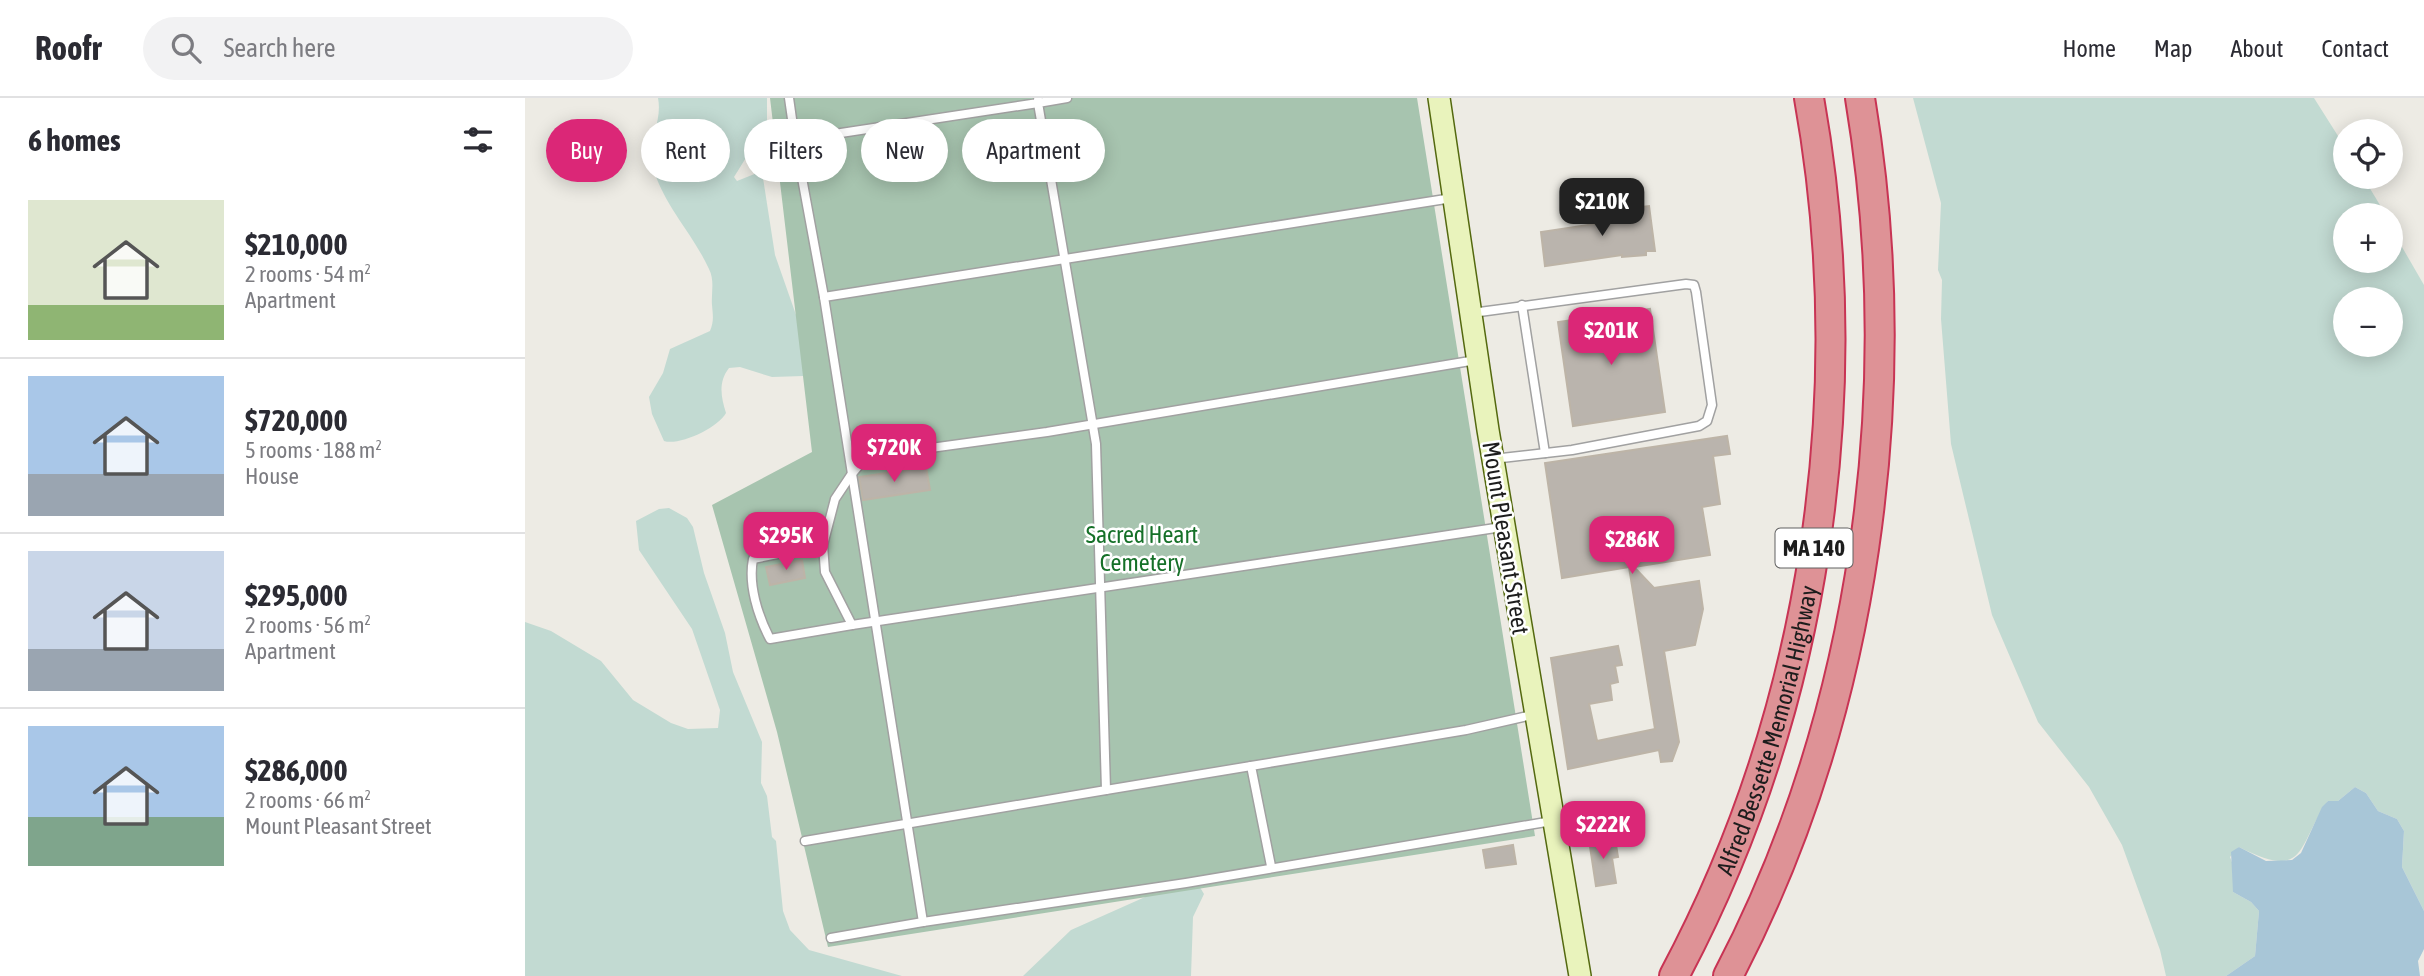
<!DOCTYPE html>
<meta charset="utf-8">
<style>
body{margin:0;font-family:"Asap Condensed",sans-serif;background:#f2f2f3;color:#2b2b33;height:100vh;display:flex;flex-direction:column;font-size:26px;white-space:nowrap}
*{box-sizing:border-box;margin:0}
p{font-size:23px;color:#7c7c81}
.icon{flex:none;width:38px;height:38px;fill:none;stroke:currentColor;stroke-width:2;stroke-linecap:round;stroke-linejoin:round}
.map{position:relative;flex:1;overflow:hidden}
.drawer{display:flex;flex-direction:column;background:#fff;width:525px}
.drawer>*{flex:none}
.guide{position:absolute;left:21px;top:21px;width:665px;height:63px;display:flex;gap:14px}
.tools{position:absolute;left:1808px;top:21px;display:grid;gap:14px}
.tools a{display:grid;place-items:center;width:70px;height:70px;border-radius:50%;background:#fff;box-shadow:0 4px 18px #0003;font-size:35px}
.price{position:absolute;translate:-50% -60px;padding:0 16px;border-radius:14px;background:#db2777;color:#fff;font-size:23px;line-height:46px;filter:drop-shadow(0 2px 4px #0008)}
.price::after{content:'';position:absolute;left:50%;top:42px;width:21px;height:16px;margin-left:-10px;background:inherit;clip-path:polygon(0 0,100% 0,50% 100%)}
.price.active{background:#222;color:#fff}
ul{padding:0;list-style:none}
li{display:flex;align-items:center;gap:21px;height:175px;padding:0 28px}
li+li{border-top:2px solid #e1e1e2}
li span{display:grid;place-items:center;flex:none;width:196px;height:140px;border-radius:0px;color:#555}
li>.icon{margin-inline-start:auto}
span .icon{width:84px;height:84px;fill:#fffc;stroke-width:1}
li b{font-size:30px}
h2{display:flex;justify-content:space-between;align-items:center;height:84px;padding:0 28px;font-size:30px}
.pill{padding:0 24px;border-radius:32px;background:#fff;box-shadow:0 4px 18px #0003;font-size:24px;line-height:63px}
.pill.active{background:#db2777;color:#fff}
header{display:flex;align-items:center;gap:42px;box-sizing:border-box;height:98px;padding:0 35px;background:#fff;border-bottom:2px solid #e1e1e2}
header strong{font-size:33px}
nav{display:flex;gap:38px;margin-inline-start:auto;font-size:24px}
.search{width:490px;height:63px;background:#f2f2f3;display:flex;align-items:center;gap:18px;box-sizing:border-box;padding:0 24px;border-radius:38px;color:#7c7c81;font-size:26px}
main{display:flex;flex:1;min-height:0}
.map>svg:first-child{display:block}
.wetland{fill:#c2dad2;fill-rule:evenodd}
.cemetery{fill:#a7c4af}
.water{fill:#a8c6d7}
.building{fill:#bab4ad;stroke:#bdb4a7;stroke-width:2}
.lines{fill:none;stroke-linecap:round;stroke-linejoin:round}
.lane-casing{stroke:#a1a1a1;stroke-width:11}
.secondary-casing{stroke:#54690f;stroke-width:24}
.highway-casing{stroke:#c83454;stroke-width:32}
.lane{stroke:#fff;stroke-width:8}
.secondary{stroke:#e9f3bc;stroke-width:21}
.highway{stroke:#de9296;stroke-width:28}
.labels{text-anchor:middle;dominant-baseline:central;stroke-width:5;stroke-linejoin:round;paint-order:stroke}
.shield{fill:#fff;stroke:#616161;stroke-width:2}
.shield-label{font-size:23px;font-weight:bold;fill:#1d1d1d}
.park-label{font-size:24px;fill:#157028;stroke:#fff}
.street-label{font-size:24px;fill:#1d1d1d;stroke:#fff}
</style>
<header>
<strong>Roofr</strong>
<div class="search"><svg class="icon" aria-label="search" viewBox="0 0 24 24"><circle cx="10" cy="10" r="6"/><path d="M15 15l6 6"/></svg>Search here</div>
<nav><a>Home</a><a>Map</a><a>About</a><a>Contact</a></nav>
</header>
<main>
<section class="drawer">
<h2>6 homes<svg class="icon" aria-label="filters" viewBox="0 0 24 24"><path d="M4 7h16M4 17h16"/><circle cx="9" cy="7" r="2"/><circle cx="15" cy="17" r="2"/></svg></h2>
<ul>
<li><span style="background:linear-gradient(#dfe7d0 75%,#8fb573 0)"><svg class="icon" aria-label="home" viewBox="0 0 24 24"><path d="M3 11l9-7 9 7M6 9v11h12V9"/></svg></span><div><b>$210,000</b><p>2 rooms · 54 m²</p><p>Apartment</p></div></li>
<li><span style="background:linear-gradient(#a9c7e8 70%,#9aa5b1 0)"><svg class="icon" aria-label="home" viewBox="0 0 24 24"><path d="M3 11l9-7 9 7M6 9v11h12V9"/></svg></span><div><b>$720,000</b><p>5 rooms · 188 m²</p><p>House</p></div></li>
<li><span style="background:linear-gradient(#c9d6e8 70%,#9aa5b1 0)"><svg class="icon" aria-label="home" viewBox="0 0 24 24"><path d="M3 11l9-7 9 7M6 9v11h12V9"/></svg></span><div><b>$295,000</b><p>2 rooms · 56 m²</p><p>Apartment</p></div></li>
<li><span style="background:linear-gradient(#a9c7e8 65%,#7fa58c 0)"><svg class="icon" aria-label="home" viewBox="0 0 24 24"><path d="M3 11l9-7 9 7M6 9v11h12V9"/></svg></span><div><b>$286,000</b><p>2 rooms · 66 m²</p><p>Mount Pleasant Street</p></div></li>
</ul>
</section>
<div class="map">
<svg width="1899" height="878" viewBox="0 0 1899 878">
<rect width="100%" height="100%" fill="#edebe4"/>
<g class="wetland">
<path d="M 133,0 L 242,0 L 242,26 L 209,79 L 212,83 L 232,75 L 238,80 L 250,157 L 277,234 L 282,267 L 278,278 L 247,279 L 215,269 L 204,270 C 193,284 196,299 201,315 C 193,330 154,348 139,343 L 127,316 L 124,299 L 138,275 L 145,251 L 185,233 C 189,223 188,218 187,207 C 186,195 190,183 184,171 C 168,136 141,110 129,73 C 120,44 138,26 133,0 Z"/>
<path d="M 1388,0 L 1789,0 L 1820,49 L 1820,79 L 1838,79 L 1861,117 L 1820,117 L 1820,163 L 1866,163 L 1866,130 L 1899,187 L 1899,813 L 1877,769 L 1879,733 L 1872,721 L 1853,713 L 1841,695 L 1830,689 L 1813,703 L 1803,703 C 1771,748 1783,784 1714,749 L 1705,759 L 1708,767 L 1708,794 L 1726,804 L 1734,813 L 1730,858 L 1701,878 L 1641,878 L 1635,852 L 1597,747 L 1564,689 L 1513,624 L 1467,517 L 1426,346 L 1416,221 L 1417,182 L 1413,172 L 1416,105 ZM 1820,201 L 1866,201 L 1866,247 L 1820,247 Z"/>
<polygon points="144,410 162,420 168,429 179,475 200,535 208,574 237,644 236,685 242,698 247,739 251,743 258,813 265,832 284,852 377,878 0,878 0,524 26,533 76,563 108,602 146,625 163,631 193,630 195,612 167,531 114,452 111,423 134,411"/>
<polygon points="673,786 679,796 668,819 666,878 498,878 546,832 647,787"/>
</g>
<polygon class="cemetery" points="245,0 892,0 1010,738 303,849 252,634 187,407 287,354"/>
<polygon class="water" points="1830,689 1841,695 1853,713 1872,721 1879,733 1877,769 1899,813 1899,851 1893,863 1895,878 1701,878 1730,858 1734,813 1726,804 1708,794 1706,754 1714,749 1741,763 1767,762 1776,755 1797,709 1803,703 1813,703"/>
<g class="building">
<polygon points="1124,108 1130,153 1121,153 1121,157 1097,159 1097,157 1020,168 1016,134 1083,124 1081,113"/>
<polygon points="1125,211 1140,314 1048,328 1033,224"/>
<polygon points="1202,338 1205,356 1188,358 1195,406 1177,409 1185,457 1109,469 1129,490 1174,483 1178,511 1170,547 1139,553 1154,644 1147,663 1136,664 1134,652 1043,671 1026,560 1093,548 1097,567 1090,568 1093,584 1085,586 1087,602 1064,606 1072,643 1130,631 1104,469 1037,480 1020,365"/>
<polygon points="401,369 405,392 338,402 334,379"/>
<polygon points="277,462 280,480 245,487 241,469"/>
<polygon points="1084,739 1085,748 1091,747 1093,759 1087,760 1091,785 1071,788 1064,742"/>
<polygon points="988,747 991,766 961,770 958,752"/>
</g>
<g class="lines">
<g class="lane-casing">
<g id="lane">
<polyline points="264,0 270,42 513,5 513,2"/>
<polyline points="270,42 299,199"/>
<polyline points="997,207 1020,355"/>
<polyline points="947,215 1161,186 1169,187 1171,194 1187,307 1182,323 1174,328 1047,352 968,361"/>
<polyline points="951,262 522,334 362,356 337,364 326,377 310,401 298,447 300,474 327,527 977,429"/>
<path d="M 298,447 L 228,461 C 223,487 233,518 245,541 L 327,527"/>
<polyline points="581,692 726,668"/>
<polyline points="280,743 581,692 571,346 513,5 542,0"/>
<polyline points="746,768 726,668 941,632 1011,616"/>
<polyline points="398,824 661,785 1027,723"/>
<polyline points="306,840 398,824 299,199 927,100"/>
</g>
</g>
<g class="secondary-casing">
<polyline id="secondary" points="914,0 963,332 1055,878"/>
</g>
<g class="highway-casing">
<g id="highway">
<path id="s1" d="M 1149,878 C 1291,612 1337,296 1284,0"/>
<path d="M 1203,878 C 1341,614 1384,293 1335,0"/>
</g>
</g>
<use href="#lane" class="lane"/>
<use href="#secondary" class="secondary"/>
<use href="#highway" class="highway"/>
</g>
<g class="labels">
<rect class="shield" x="1250.5" y="430.5" width="77" height="39" rx="5"/>
<g class="shield-label">
<text x="1289" y="450">MA 140</text>
</g>
<g class="park-label">
<text x="617" y="436">Sacred Heart<tspan x="617" dy="28">Cemetery</tspan></text>
</g>
<g class="street-label">
<text transform="translate(981 440) rotate(81)">Mount Pleasant Street</text>
<text stroke="none"><textPath href="#s1" startOffset="264">Alfred Bessette Memorial Highway</textPath></text>
</g>
</g>
</svg>
<div class="tools">
<a><svg class="icon" aria-label="locate" viewBox="0 0 24 24"><circle cx="12" cy="12" r="6"/><path d="M12 2v4M12 18v4M2 12h4M18 12h4"/></svg></a>
<a>+</a>
<a>−</a>
</div>
<b class="price active" style="left:1077px;top:140px">$210K</b>
<b class="price" style="left:1086px;top:269px">$201K</b>
<b class="price" style="left:369px;top:386px">$720K</b>
<b class="price" style="left:261px;top:474px">$295K</b>
<b class="price" style="left:1107px;top:478px">$286K</b>
<b class="price" style="left:1078px;top:763px">$222K</b>
<div class="guide">
<a class="pill active">Buy</a>
<a class="pill">Rent</a>
<a class="pill">Filters</a>
<a class="pill">New</a>
<a class="pill">Apartment</a>
</div>
</div>
</main>
